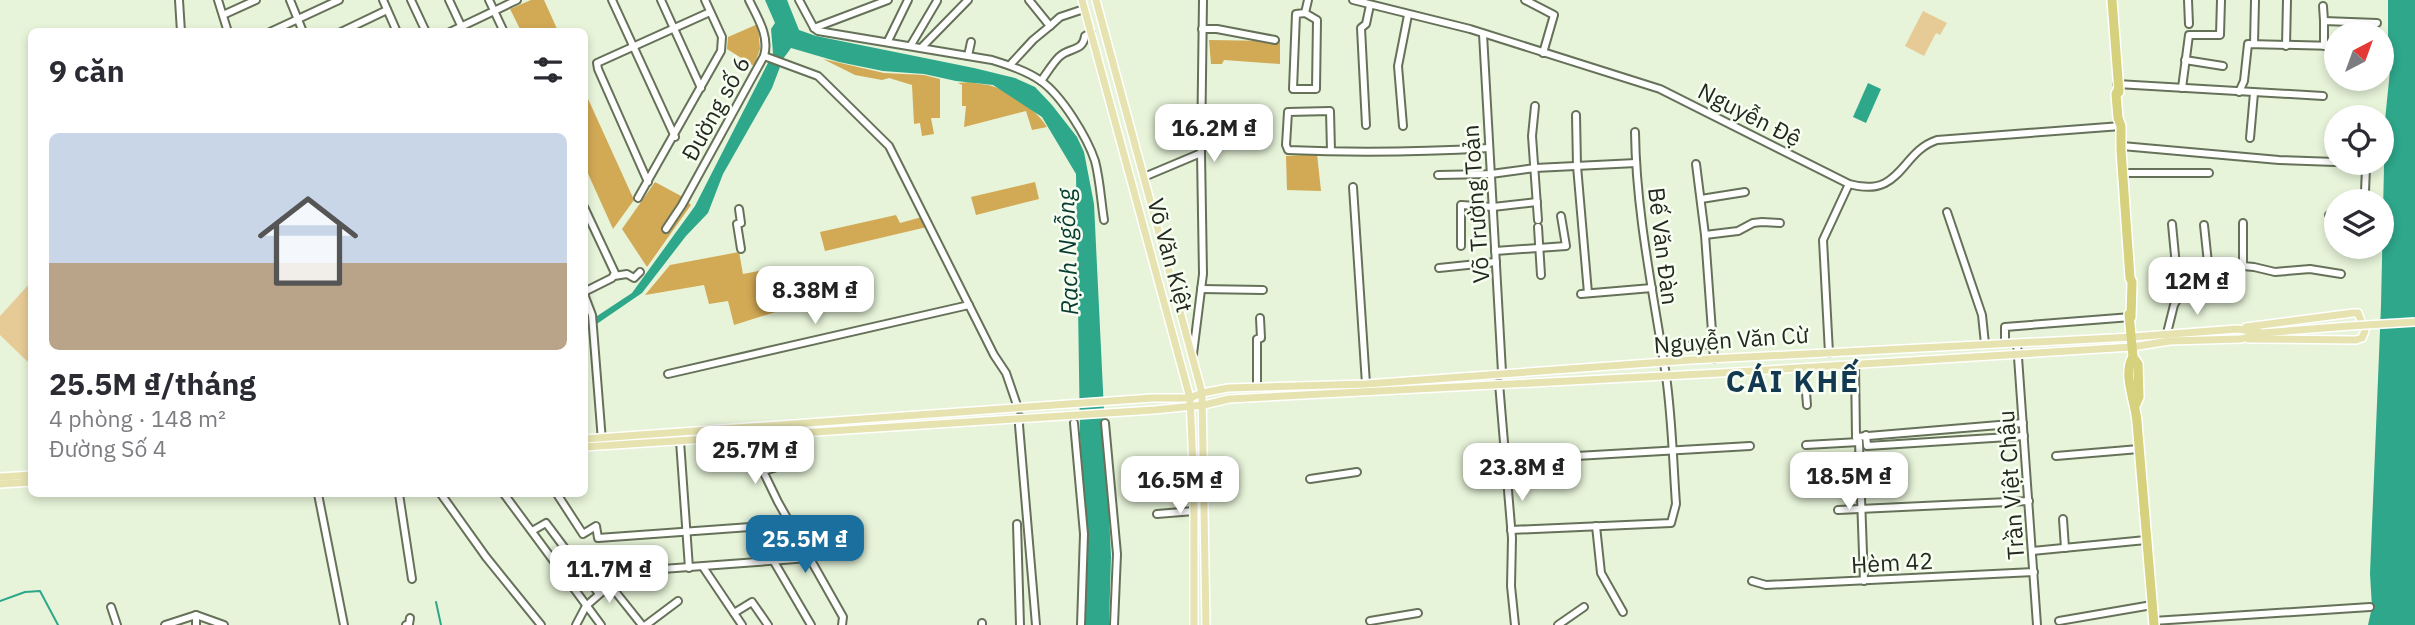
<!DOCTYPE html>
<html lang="vi">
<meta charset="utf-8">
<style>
body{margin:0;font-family:"IBM Plex Sans",sans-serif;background:#f2f2f3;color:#2b2b33;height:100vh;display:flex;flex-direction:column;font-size:26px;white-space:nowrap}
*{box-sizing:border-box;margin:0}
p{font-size:23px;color:#7c7c81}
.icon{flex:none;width:38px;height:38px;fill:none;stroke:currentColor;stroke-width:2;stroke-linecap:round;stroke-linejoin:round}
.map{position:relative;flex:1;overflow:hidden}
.side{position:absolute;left:28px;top:28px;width:560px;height:469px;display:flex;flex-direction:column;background:#fff;border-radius:10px;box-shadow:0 4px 10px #0003}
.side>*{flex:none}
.needle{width:46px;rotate:41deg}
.controls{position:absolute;left:2324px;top:21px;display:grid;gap:14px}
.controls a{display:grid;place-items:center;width:70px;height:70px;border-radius:50%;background:#fff;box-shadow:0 4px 10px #0003;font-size:35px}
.price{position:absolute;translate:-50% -60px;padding:0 16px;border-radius:14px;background:#fff;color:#222;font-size:23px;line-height:46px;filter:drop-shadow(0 2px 4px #0008)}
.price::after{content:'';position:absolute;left:50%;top:42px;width:21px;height:16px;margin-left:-10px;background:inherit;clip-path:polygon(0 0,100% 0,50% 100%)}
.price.current{background:#1b6f9f;color:#fff}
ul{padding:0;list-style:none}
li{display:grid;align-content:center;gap:14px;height:371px;padding:0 21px}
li+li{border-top:2px solid #e1e1e2}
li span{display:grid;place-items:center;height:217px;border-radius:10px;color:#555}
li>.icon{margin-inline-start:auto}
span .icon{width:126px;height:126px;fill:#fffc;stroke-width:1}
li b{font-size:30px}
h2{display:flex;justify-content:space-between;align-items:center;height:84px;padding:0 21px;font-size:30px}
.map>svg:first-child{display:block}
.green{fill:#e7cb96}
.forest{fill:#d2a955}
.water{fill:#2ea78b}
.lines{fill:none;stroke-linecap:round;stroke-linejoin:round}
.stream{stroke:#2ea78b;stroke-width:2}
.minor-casing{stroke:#667159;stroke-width:10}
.major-casing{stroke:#fff;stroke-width:10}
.highway-casing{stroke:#fff;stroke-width:12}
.minor{stroke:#fff;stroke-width:6}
.major{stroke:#e6e3b1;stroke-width:7}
.highway{stroke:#d5d17d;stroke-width:9}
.major-bridge-casing{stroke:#fff;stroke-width:10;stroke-linecap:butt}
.major-bridge{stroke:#e6e3b1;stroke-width:7}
.labels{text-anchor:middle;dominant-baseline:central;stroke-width:5;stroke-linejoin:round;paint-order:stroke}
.street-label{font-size:23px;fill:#24291f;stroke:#f9fef3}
.water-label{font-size:24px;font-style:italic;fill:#073c30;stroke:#f9fef3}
.district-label{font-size:30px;font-weight:bold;letter-spacing:2px;fill:#133951;stroke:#f9fef3}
</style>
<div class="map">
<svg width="2415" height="625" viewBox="0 0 2415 625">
<rect width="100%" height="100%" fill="#e7f4d9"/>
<g class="green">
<polygon points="1923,11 1947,23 1940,35 1936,33 1924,56 1905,46"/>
<polygon points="31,282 31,365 0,335 0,316"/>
</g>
<g class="forest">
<polygon points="531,0 544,0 558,31 521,31 510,9"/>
<polygon points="758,24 760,49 754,66 727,49 728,37"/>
<polygon points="1209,40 1280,41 1280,64 1224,60 1222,64 1211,64"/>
<polygon points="823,59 884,73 924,75 940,79 940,118 931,118 934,134 922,136 920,123 914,124 912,85 889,78 882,80 855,75"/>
<path d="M 970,82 C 977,84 985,84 992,86 C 1011,92 1037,110 1047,127 L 1032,130 L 1026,111 L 964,127 L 966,106 L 962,106 L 962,85 L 958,83 Z"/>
<polygon points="584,90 634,200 613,229 585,167"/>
<polygon points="1317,154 1321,191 1287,190 1286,156"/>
<polygon points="655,182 681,196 691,205 647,267 622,229"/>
<polygon points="1035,182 1039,199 976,215 971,197"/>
<polygon points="896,215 900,223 922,217 927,227 825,251 820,232"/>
<polygon points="739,252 743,274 774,268 785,309 734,325 728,301 709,304 704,285 645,295 670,265"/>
</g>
<g class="water">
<polygon points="765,0 787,0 799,30 816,36 974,68 1015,78 1035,87 1052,105 1077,137 1084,152 1094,204 1111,556 1109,625 1084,625 1086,554 1080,436 1076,174 1042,117 993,85 956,81 924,74 883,71 839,62 791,48 783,59 772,88 723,174 708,213 686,236 642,293 585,332 585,324 632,293 695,206 773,53 771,29 775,23"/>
<polygon points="2388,0 2415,0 2415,625 2368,625 2372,607 2370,574 2381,306 2385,120 2391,61 2388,56"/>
<polygon points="1868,83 1881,89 1866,123 1853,117"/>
</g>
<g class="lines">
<g class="stream">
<polyline points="0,601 25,592 40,591 58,625"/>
<polyline points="436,602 441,625"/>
</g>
<g class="minor-casing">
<g id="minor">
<polyline points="179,0 181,32"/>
<polyline points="218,0 228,32"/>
<polyline points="290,0 303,32"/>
<polyline points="383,0 397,32"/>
<polyline points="411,0 426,32"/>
<polyline points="449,0 464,32"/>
<polyline points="489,0 504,32"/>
<polyline points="612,0 675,137"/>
<polyline points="661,0 701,88"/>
<path d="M 799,0 L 814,28 L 818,31 L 992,60 C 1008,65 1027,71 1041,81 C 1062,96 1087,137 1095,161 C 1100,180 1101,201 1104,220"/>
<polyline points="1029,0 1050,26 1060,17 1084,9"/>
<path d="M 1353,0 L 1470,29 L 1660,89 L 1849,184 C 1902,199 1900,152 1937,140 L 2121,126"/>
<polyline points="1525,0 1554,15 1543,53"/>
<polyline points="2188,0 2189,24"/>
<polyline points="2323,6 2324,21"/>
<polyline points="1305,13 1296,14 1293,89 1316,89 1317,20 1305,13 1308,0"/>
<polyline points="223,15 256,0"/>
<polyline points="814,28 888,0"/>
<polyline points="1202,29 1217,29 1275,40"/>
<polyline points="270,32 339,0"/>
<polyline points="341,32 387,10"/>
<polyline points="450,32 517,0"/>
<polyline points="1483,34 1502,372"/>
<polyline points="888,41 908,0"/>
<polyline points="2254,44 2255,0"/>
<polyline points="911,45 937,1"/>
<polyline points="2286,46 2287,0"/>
<polyline points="2324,46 2324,21 2377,23"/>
<polyline points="922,47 968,0"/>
<polyline points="764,56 818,76 889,146 994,355 1006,373 1018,408"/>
<polyline points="968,56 971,42"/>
<polyline points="2185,60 2223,66"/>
<polyline points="1010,65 1033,40 1050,26"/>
<path d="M 1041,81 C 1047,73 1052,64 1059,57 C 1069,47 1083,52 1085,36 L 1091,33"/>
<polyline points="2117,84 2323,96"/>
<polyline points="2182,88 2189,35 2220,35 2221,0"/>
<polyline points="2239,92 2244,81 2248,44 2336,46"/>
<polyline points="1535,106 1532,136 1538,220"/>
<polyline points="1576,115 1577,166 1588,293"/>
<polyline points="1366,125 1361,28 1366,24 1370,5"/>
<polyline points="1403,126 1398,66 1408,15"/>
<polyline points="2250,138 2254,93"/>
<polyline points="2122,146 2279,160 2364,163 2366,167 2365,192 2359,196 2358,201"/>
<path d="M 1331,151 L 1330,111 L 1288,112 L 1286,145 L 1288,150 C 1355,153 1422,152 1489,148"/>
<polyline points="1696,164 1705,235 1714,359"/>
<polyline points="2124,173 2209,173"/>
<polyline points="1438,175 1491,174 1535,168 1636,163"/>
<polyline points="1144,177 1201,153"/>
<polyline points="648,182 598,69 597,63 710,12"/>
<polyline points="1353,187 1366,384"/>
<polyline points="638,198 721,51 722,37 705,0"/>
<polyline points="1701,199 1745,192"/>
<polyline points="584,207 615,273 612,278 584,292"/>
<polyline points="739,209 741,223 737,224 741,249"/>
<polyline points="1947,212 1982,315 1985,344"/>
<polyline points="2329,215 2336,216"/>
<polyline points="2243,223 2243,266"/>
<polyline points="2172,224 2176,266"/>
<polyline points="2204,225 2208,263 2254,267 2275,272 2310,269 2341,274"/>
<polyline points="1538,227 1541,275"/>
<path d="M 666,229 L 682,205 L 764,56 C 770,36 757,17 749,0"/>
<polyline points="1705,235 1738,231 1753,223 1762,222 1780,223"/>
<polyline points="1461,246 1461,205 1493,207 1537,202"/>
<polyline points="1495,251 1566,246 1561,216"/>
<polyline points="1439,268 1496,262"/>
<polyline points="614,276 627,274 634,278 640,272"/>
<polyline points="1201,289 1263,290"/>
<polyline points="584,294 592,315 602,441"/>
<polyline points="1581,294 1652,288"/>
<polyline points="2167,333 2174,305 2191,276"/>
<polyline points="2005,343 2005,327 2131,317"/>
<polyline points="2017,343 2037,625"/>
<polyline points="1660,348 1713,344"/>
<polyline points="1829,353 1823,240 1849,184"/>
<polyline points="1193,354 1203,274 1201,153 1203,0"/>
<polyline points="1855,364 1856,437 2023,423"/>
<polyline points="1804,368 1807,405"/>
<polyline points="668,374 969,305"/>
<polyline points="1499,383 1512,538 1511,586 1515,625"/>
<polyline points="1257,387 1257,339 1261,338 1260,318"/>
<polyline points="1020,417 1019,425 1036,625"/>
<polyline points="1074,423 1084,534 1081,625"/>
<polyline points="1105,423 1117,554 1114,625"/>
<polyline points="1866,435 1867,446 2024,436"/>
<polyline points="767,436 774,468 763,471 778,502 843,617 842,625"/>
<polyline points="1856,437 1859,442 1864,581"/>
<polyline points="680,441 689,568"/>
<polyline points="1806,445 1859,442"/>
<polyline points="2056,456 2139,449"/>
<polyline points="1505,460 1750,446"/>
<polyline points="1310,479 1357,472"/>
<polyline points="318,494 344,625"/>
<polyline points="399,494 412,579"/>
<polyline points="441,494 486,557 541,625"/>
<polyline points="504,494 601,625"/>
<polyline points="557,494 583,534 596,526 598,538 791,524"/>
<polyline points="1838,510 2029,501"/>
<polyline points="1157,514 1194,511"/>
<polyline points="2063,519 2065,548"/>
<polyline points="1017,524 1020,625"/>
<polyline points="1596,526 1601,573 1623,612"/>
<path d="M 1511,530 L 1671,523 L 1676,504 C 1673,462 1672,418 1666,376 C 1654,296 1636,214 1635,132"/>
<polyline points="532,531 546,523 599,594"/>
<polyline points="2032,551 2146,540"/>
<polyline points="773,560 811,625"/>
<polyline points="703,567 742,625"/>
<polyline points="1752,581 1766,585 2034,572"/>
<polyline points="111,607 117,625"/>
<polyline points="734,613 752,602 768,625"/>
<polyline points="1370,621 1418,613"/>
<polyline points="2059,621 2152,605"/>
<polyline points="2153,621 2370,607"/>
<polyline points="165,625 196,615"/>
<polyline points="196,625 196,615 224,625"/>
<polyline points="406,625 409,624 410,618"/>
<polyline points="576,625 586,606 610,585"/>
<polyline points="642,625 610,585 608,573 810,558"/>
<polyline points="646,625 678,601"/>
<polyline points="982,625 982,623"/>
<polyline points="1558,625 1584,607"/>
</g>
</g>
<g class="major-casing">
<g id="major">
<polyline points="1082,0 1190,398 1194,489 1194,625"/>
<polyline points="1096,0 1202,393 1206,625"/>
<polyline points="2246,327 2353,313 2358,313 2365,331 2362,338 2356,340 2248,339"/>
<polyline points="584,439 1152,398 1190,398 1202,393 1228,388 1366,384 1691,360 2132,337 2237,329 2259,332"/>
<polyline points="584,447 1154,410 1204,405 1229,399 1720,373 2132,347 2170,341 2241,339 2262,333 2350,326"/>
<polyline points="0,477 32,475"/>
<polyline points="0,484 32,482"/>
</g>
</g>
<g class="highway-casing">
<g id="highway">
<polyline points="2112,0 2119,92"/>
<polyline points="2118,90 2116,94 2118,118 2121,126 2121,150 2130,278 2132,282 2131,317"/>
<polyline points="2129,314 2133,357 2138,364 2139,397 2136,404"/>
<path d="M 2133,357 C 2122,374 2136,403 2137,422 L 2154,625"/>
</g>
</g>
<use href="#minor" class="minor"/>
<use href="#major" class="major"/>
<use href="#highway" class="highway"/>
<g class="major-bridge-casing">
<polyline id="major-bridge" points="2350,326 2415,322"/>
</g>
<use href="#major-bridge" class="major-bridge"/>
</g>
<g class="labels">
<g class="street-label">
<text transform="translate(715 108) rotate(-61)">Đường số 6</text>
<text transform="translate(1750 114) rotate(27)">Nguyễn Đệ</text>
<text transform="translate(1475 204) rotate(-94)">Võ Trường Toản</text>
<text transform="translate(1664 246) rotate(83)">Bế Văn Đàn</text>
<text transform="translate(1171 255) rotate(75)">Võ Văn Kiệt</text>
<text transform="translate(1731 339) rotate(-4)">Nguyễn Văn Cừ</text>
<text transform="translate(2010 485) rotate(-94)">Trần Việt Châu</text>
<text transform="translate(1892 562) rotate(-3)">Hèm 42</text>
</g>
<g class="water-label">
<text transform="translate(1067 252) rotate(-92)">Rạch Ngỗng</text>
</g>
<g class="district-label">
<text x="1793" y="380">CÁI KHẾ</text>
</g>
</g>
</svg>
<div class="controls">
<a><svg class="needle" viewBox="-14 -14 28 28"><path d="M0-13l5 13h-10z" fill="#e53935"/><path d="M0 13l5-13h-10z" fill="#7c7c81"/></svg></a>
<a><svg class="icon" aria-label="locate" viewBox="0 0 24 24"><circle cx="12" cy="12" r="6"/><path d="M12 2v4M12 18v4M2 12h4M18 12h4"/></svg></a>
<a><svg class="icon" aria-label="layers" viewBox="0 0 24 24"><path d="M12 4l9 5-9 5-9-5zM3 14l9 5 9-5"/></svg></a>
</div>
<b class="price" style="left:1214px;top:164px">16.2M ₫</b>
<b class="price" style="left:2197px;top:317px">12M ₫</b>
<b class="price" style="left:815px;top:326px">8.38M ₫</b>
<b class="price" style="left:755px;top:486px">25.7M ₫</b>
<b class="price" style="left:1522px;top:503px">23.8M ₫</b>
<b class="price" style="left:1849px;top:512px">18.5M ₫</b>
<b class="price" style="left:1180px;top:516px">16.5M ₫</b>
<b class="price current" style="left:805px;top:575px">25.5M ₫</b>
<b class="price" style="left:609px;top:605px">11.7M ₫</b>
<section class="side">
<h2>9 căn<svg class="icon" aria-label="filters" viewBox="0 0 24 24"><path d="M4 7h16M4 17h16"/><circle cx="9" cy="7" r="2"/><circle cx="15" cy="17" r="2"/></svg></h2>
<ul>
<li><span style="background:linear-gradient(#c9d6e8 60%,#b9a48a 0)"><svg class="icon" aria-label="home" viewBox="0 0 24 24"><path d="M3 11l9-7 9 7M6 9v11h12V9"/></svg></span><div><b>25.5M ₫/tháng</b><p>4 phòng · 148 m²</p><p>Đường Số 4</p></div></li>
</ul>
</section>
</div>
